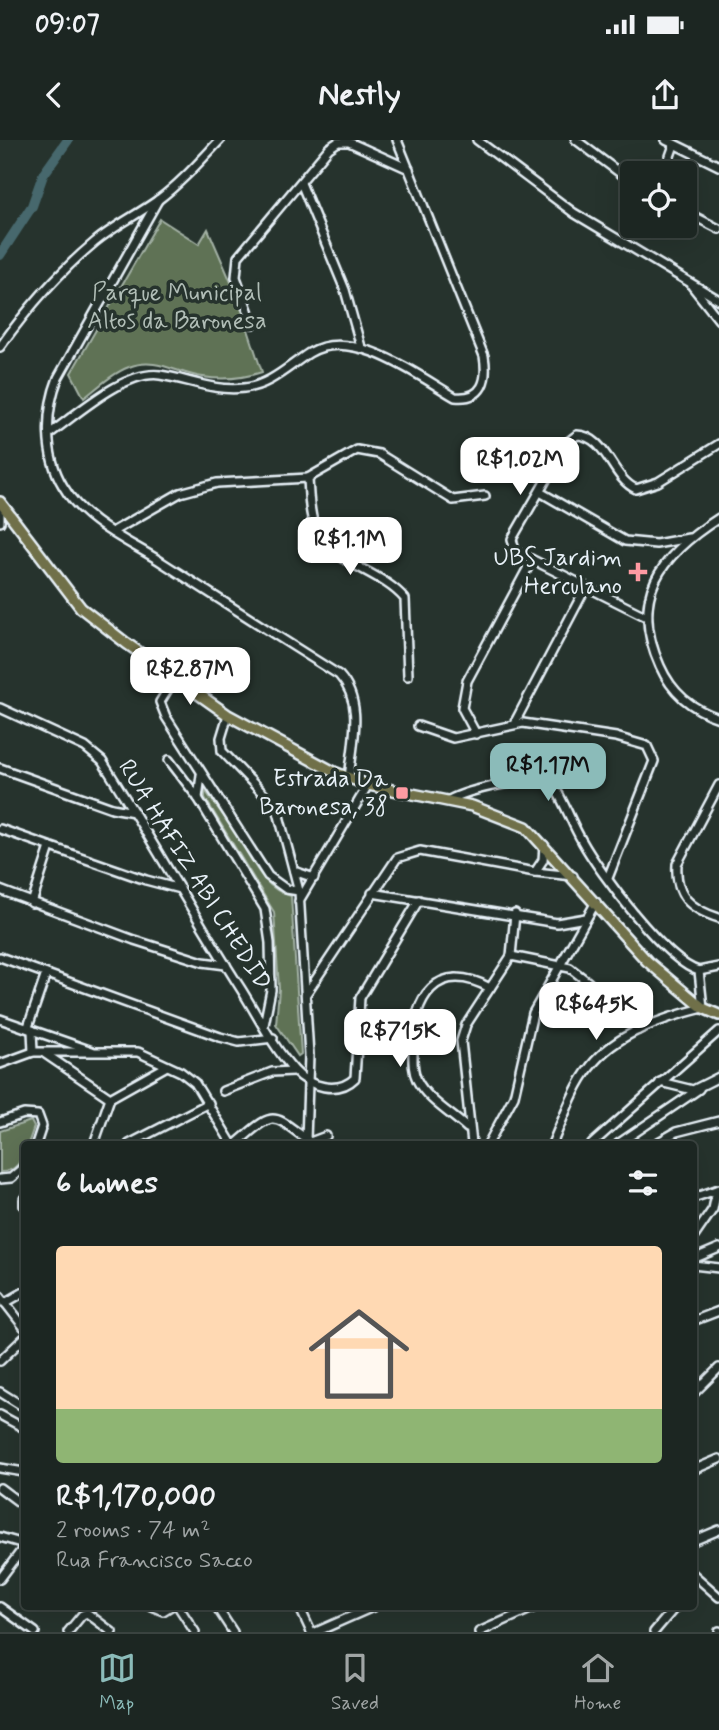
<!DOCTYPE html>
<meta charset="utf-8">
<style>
body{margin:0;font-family:Mynerve,sans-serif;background:#252e2a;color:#f1f3f6;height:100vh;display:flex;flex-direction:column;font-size:26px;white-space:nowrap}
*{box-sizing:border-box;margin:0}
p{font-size:23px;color:#a0a5a5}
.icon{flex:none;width:38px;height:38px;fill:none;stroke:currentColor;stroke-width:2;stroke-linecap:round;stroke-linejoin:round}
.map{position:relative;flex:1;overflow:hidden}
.side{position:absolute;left:21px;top:1001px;width:676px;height:469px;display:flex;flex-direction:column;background:#1c2622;border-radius:7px;box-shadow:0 7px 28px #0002,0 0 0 2px #3a4340}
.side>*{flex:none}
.buttons{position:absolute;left:620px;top:21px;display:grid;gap:14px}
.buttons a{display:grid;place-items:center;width:77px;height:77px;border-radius:7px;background:#1c2622;box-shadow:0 7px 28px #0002,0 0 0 2px #3a4340;font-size:35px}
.price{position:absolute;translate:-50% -60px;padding:0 16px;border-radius:14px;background:#fff;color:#222;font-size:23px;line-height:46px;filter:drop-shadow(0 2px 4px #0008)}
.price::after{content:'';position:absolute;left:50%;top:42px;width:21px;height:16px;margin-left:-10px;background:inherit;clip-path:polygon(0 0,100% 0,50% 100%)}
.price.active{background:#8bbbb9;color:#111}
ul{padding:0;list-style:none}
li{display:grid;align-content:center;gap:14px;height:371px;padding:0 35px}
li span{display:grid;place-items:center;height:217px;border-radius:7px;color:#555}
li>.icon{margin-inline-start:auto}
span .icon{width:126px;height:126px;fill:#fffc;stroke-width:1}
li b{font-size:30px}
h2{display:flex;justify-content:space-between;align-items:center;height:84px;padding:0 35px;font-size:30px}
.status{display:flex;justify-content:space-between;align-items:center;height:49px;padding:0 35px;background:#1c2622;direction:ltr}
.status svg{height:19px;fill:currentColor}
header{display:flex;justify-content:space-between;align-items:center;height:91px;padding:0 35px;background:#1c2622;font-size:32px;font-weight:700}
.dock{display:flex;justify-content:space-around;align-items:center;height:98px;border-top:2px solid #3a4340;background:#1c2622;font-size:19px;color:#a0a5a5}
.dock a{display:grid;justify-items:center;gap:4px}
.dock .active{color:#8bbbb9}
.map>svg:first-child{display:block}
.green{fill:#5f7255;stroke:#a4b2a6;stroke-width:2}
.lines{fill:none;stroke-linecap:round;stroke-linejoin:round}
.river{stroke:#47686d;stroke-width:10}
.minor-casing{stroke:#e8f1f8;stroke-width:12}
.major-casing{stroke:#e8f1f8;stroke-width:14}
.minor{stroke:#26332d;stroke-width:7}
.major{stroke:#6f704a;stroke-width:9}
.poi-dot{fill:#ff9aa2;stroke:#26332d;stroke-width:2.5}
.labels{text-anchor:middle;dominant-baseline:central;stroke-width:7;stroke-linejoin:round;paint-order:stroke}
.park-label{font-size:24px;fill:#b1beb7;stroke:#26332d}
.poi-label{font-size:24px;fill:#e8f1f8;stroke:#26332d;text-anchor:end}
.street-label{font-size:24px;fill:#e8f1f8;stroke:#26332d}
</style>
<div class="status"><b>09:07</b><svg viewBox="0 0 49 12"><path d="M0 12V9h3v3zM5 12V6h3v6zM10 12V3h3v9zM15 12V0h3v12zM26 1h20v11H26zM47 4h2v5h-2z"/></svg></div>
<header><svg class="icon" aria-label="back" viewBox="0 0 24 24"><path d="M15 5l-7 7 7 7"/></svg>Nestly<svg class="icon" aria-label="share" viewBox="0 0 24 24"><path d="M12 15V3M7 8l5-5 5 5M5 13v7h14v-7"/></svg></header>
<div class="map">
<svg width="719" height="1492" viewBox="0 0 719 1492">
<rect width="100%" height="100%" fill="#26332d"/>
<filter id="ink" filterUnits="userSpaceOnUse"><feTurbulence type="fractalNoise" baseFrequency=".0143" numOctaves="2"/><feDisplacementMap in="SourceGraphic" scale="14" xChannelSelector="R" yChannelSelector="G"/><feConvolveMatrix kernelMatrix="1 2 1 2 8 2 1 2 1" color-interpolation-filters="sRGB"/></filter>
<g filter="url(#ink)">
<g class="green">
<path d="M 160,79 L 199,104 L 208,89 L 237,156 L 262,232 C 244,238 222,240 203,237 C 177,234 156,216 129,227 C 113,233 98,247 84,258 L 71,233 Z"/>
<path d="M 205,650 C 214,664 225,676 234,691 C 251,715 260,748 291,756 L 301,914 L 298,916 L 276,884 L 279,849 L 274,772 L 205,658 Z"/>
<path d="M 31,981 L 34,987 L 28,1004 L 24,1004 C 24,1020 16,1032 0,1032 L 0,991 Z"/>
</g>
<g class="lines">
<polyline class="river" points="0,115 32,66 43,35 68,0"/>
<g class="minor-casing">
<g id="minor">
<polyline points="477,0 574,73 719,160"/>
<polyline points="576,0 632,42"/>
<polyline points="666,0 719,26"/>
<polyline points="664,33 674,5"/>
<polyline points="301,43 345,150 361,207"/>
<path d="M 158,60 L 58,238 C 45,271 44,315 63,346 C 84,383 129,401 163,423 C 222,461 280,498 339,535 C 365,563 352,604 349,639"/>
<polyline points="684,71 719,89"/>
<polyline points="692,146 719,180"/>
<polyline points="253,184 236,137 238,117 329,8 338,2 349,2 409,29"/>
<path d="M 0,207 C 27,169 59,132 95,102 C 114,86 137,75 158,60 C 181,43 200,21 220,0"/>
<path d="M 49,294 C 76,275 125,230 160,235 C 188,239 215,252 244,248 C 269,246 289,226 309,213 C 352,186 417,235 455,257 C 483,260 488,240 484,216 L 397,0"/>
<path d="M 308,338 C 309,354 309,372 315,388 C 329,423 381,430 405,459 L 408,536"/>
<polyline points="540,352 625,401 656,404 689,398"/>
<path d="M 719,378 C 659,416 629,457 660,526 C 672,553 691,569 719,578"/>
<polyline points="0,382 0,365"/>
<polyline points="112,392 180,353 217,343 308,338 357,310 379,314 453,360 485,356"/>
<path d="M 645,476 L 515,411 L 512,399 L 568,302 L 577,295 C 607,296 611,338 636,349 L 658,342 L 719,304"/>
<polyline points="175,538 160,562 166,577 268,736 286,749 299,751"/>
<path d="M 0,568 L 85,607 L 102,621 C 150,696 193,774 241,849 C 258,876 273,907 294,930 C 309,947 338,955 355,938 L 360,858 L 419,760"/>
<polyline points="228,575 221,598 222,611 277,668 299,751 309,915 306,1000"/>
<polyline points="515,582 585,449"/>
<polyline points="418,586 453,598 523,583 616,597 647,606 654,621 608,738"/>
<polyline points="476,594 462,568 467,541 532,420"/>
<polyline points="169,620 198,658 265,769 270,803 271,850 264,885"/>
<polyline points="0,628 112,668 134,672"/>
<path d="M 719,645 L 677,724 C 675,756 690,769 719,778"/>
<polyline points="198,658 201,635"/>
<path d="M 449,660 C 468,650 530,635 549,644 L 558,653 C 567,669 573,686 582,701 C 599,732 667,823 699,831 L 703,868 C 663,878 616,893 590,927 C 573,948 563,980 552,1004"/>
<polyline points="0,689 146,740 180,749"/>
<polyline points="294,731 314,738"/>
<polyline points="535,732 573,736"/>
<polyline points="0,750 134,800 203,822 226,825"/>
<polyline points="372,753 557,783 586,778"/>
<polyline points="299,761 368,645"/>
<polyline points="32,763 50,707"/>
<polyline points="511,816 570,828 588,842 638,890"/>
<polyline points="0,817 220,897 239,902 273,898"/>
<polyline points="699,831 719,827"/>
<polyline points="306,854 397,718 420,711 535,732 543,720 544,705"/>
<polyline points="0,879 92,911"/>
<polyline points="28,887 46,834"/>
<polyline points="32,890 33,912"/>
<polyline points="44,913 110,958"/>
<polyline points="0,924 33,912 138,912 181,932 195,943 232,1004"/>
<polyline points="660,942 693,950 719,937"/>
<polyline points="223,951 272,932 294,931"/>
<polyline points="0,982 24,974 38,975 42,986 36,1004"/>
<path d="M 467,988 C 452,974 426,959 417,940 C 412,930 413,919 413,908 C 412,858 437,819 490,848"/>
<polyline points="94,1004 110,958 167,926"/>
<polyline points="129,1004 209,963"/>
<path d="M 236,1004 C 276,969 271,973 310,1002 L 326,996"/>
<polyline points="472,1004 461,901 466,885 511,816 515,774"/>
<polyline points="488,1004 514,956 533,873 596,762"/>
<polyline points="592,1004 719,891"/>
<polyline points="618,1004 699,949"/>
<polyline points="655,1004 676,992 719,981"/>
<polyline points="0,1039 11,1038 24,1027"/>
<polyline points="693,1058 719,1049"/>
<polyline points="24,1059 24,1066"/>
<polyline points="693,1098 713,1069 717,1050"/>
<polyline points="693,1119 719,1108"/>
<polyline points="693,1125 719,1128"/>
<polyline points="0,1156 24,1187"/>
<polyline points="5,1163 24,1152"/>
<polyline points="693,1181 719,1171"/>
<polyline points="0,1221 24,1198"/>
<polyline points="0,1252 24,1267"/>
<polyline points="693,1254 719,1228"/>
<polyline points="0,1275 24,1288"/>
<polyline points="0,1328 24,1332"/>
<polyline points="693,1330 719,1319"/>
<polyline points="0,1348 24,1366"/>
<polyline points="0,1397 24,1404"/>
<polyline points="693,1401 719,1390"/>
<polyline points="693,1434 719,1457"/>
<polyline points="0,1439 24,1407"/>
<polyline points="151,1466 163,1471 171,1466"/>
<polyline points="178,1466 195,1492"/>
<polyline points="216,1466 233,1492"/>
<polyline points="299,1466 311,1492"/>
<polyline points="0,1467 35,1492"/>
<polyline points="68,1492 82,1475 87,1473 112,1492"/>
<polyline points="316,1492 375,1466"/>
<polyline points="479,1492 537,1466"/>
<polyline points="654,1492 676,1466"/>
<polyline points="719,1492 719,1491"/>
</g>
</g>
<g class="major-casing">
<polyline id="major" points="0,362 81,468 126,503 228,575 334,632 368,645 472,666 526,687 647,821 703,868 719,875"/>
</g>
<use href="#minor" class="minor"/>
<use href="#major" class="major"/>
</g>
</g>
<g class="poi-dot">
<path d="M634.5 421.5h7v7h7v7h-7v7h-7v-7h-7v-7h7z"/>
<rect x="395" y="646" width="14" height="14" rx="3.5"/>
</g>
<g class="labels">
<g class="park-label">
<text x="177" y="153">Parque Municipal<tspan x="177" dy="28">Altos da Baronesa</tspan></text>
</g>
<g class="poi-label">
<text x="622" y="418">UBS Jardim<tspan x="622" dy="28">Herculano</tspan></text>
<text x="388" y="639">Estrada Da<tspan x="388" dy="28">Baronesa, 38</tspan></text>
</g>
<g class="street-label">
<text transform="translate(194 735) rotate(58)">RUA HAFIZ ABI CHEDID</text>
</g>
</g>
</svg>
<div class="buttons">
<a><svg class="icon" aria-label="locate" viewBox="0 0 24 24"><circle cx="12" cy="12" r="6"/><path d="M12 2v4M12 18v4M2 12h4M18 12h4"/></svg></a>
</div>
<b class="price" style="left:520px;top:357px">R$1.02M</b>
<b class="price" style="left:350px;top:437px">R$1.1M</b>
<b class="price" style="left:190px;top:567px">R$2.87M</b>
<b class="price active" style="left:548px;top:663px">R$1.17M</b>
<b class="price" style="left:596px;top:902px">R$645K</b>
<b class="price" style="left:400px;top:929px">R$715K</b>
<section class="side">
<h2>6 homes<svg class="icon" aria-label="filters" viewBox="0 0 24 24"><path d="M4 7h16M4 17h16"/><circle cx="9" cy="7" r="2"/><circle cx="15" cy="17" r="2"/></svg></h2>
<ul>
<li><span style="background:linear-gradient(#ffd9b3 75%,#8fb573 0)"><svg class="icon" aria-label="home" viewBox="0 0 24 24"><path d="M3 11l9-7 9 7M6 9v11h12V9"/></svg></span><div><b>R$1,170,000</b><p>2 rooms · 74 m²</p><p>Rua Francisco Sacco</p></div></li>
</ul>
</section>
</div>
<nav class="dock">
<a class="active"><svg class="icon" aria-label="map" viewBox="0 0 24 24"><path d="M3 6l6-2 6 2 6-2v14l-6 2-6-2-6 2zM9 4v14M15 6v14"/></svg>Map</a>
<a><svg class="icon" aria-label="saved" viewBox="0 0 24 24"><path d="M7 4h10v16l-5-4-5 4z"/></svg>Saved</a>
<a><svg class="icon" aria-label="home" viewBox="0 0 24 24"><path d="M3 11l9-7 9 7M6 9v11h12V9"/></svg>Home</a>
</nav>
